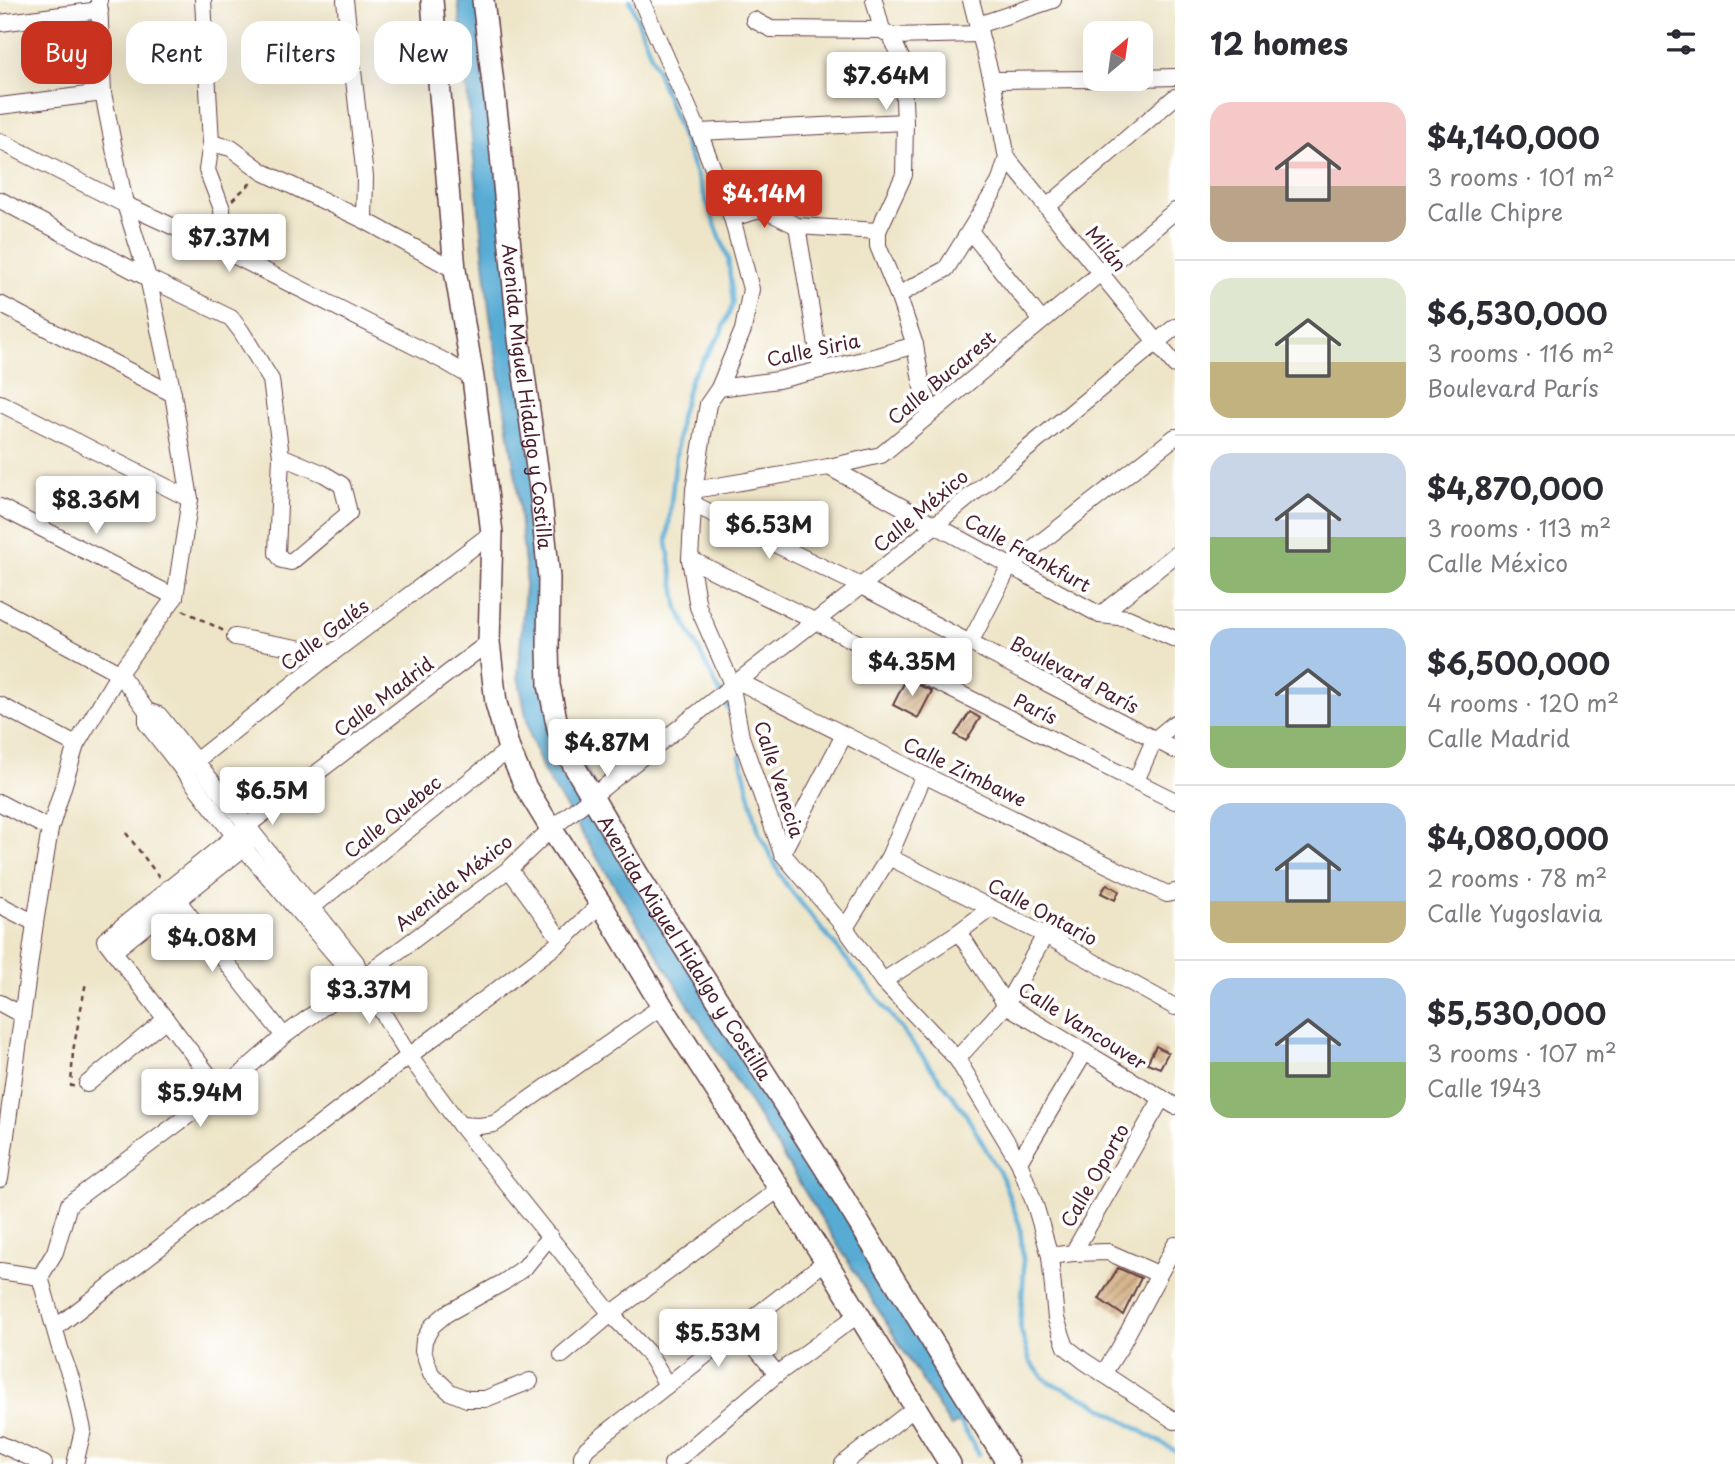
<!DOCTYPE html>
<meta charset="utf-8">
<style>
body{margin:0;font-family:"Playpen Sans",sans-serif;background:#f7f7f7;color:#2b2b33;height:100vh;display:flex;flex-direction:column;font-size:26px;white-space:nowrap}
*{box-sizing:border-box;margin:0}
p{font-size:23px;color:#7c7c81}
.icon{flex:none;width:38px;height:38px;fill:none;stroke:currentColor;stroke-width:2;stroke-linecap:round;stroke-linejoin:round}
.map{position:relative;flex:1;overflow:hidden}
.details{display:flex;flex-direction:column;background:#fff;width:560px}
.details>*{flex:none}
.banner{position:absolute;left:21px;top:21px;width:665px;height:63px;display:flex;gap:14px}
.needle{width:46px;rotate:29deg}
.fabs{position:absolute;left:1083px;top:21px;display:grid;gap:14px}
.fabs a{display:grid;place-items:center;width:70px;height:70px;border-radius:14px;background:#fff;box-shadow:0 7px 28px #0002;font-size:35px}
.price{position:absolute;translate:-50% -60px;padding:0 16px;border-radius:7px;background:#fff;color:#222;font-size:23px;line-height:46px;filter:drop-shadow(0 2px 4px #0008)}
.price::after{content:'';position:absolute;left:50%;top:42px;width:21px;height:16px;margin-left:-10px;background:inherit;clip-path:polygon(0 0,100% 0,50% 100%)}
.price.active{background:#c8321e;color:#fff}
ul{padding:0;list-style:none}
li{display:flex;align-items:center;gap:21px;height:175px;padding:0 35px}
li+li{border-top:2px solid #e1e1e2}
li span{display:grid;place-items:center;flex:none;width:196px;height:140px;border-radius:21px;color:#555}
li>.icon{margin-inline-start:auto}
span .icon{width:84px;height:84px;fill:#fffc;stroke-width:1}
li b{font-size:30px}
h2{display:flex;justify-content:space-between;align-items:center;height:84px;padding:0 35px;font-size:30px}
.chip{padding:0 24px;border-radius:21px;background:#fff;box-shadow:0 7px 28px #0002;font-size:24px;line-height:63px}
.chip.active{background:#c8321e;color:#fff}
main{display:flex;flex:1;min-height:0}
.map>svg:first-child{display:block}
.water{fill:#59acd4;stroke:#526680;stroke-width:2}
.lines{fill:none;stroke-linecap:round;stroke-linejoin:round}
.stream{stroke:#59acd4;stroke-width:4.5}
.building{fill:url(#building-hatch)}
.minor-casing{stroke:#633d43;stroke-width:18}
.major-casing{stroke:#633d43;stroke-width:24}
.path{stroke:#633d43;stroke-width:2.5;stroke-dasharray:5 5;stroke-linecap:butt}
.minor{stroke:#fff;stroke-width:16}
.major{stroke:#fff;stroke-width:21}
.labels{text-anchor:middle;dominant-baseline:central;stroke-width:7;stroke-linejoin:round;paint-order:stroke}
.street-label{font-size:19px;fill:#4a1f2b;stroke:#fff}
</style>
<main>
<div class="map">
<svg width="1175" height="1464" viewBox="0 0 1175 1464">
<defs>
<pattern id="building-hatch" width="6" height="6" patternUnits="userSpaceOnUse" patternTransform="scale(1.75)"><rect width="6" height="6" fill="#d7b68d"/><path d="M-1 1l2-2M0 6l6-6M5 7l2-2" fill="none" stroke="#b09373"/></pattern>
</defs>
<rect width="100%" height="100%" fill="#fff"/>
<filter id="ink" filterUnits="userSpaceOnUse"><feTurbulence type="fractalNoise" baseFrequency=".0143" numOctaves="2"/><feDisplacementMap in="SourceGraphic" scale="14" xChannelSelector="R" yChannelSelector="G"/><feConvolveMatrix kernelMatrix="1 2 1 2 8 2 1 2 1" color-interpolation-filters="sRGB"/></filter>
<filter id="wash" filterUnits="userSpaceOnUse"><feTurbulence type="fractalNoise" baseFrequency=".00686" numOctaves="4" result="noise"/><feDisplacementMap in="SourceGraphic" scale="28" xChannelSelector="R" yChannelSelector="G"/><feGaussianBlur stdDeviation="1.57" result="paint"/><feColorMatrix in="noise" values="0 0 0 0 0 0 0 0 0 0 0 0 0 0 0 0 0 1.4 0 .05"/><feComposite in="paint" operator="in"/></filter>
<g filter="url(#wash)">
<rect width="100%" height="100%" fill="#eee5c8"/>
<polygon class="water" points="458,0 479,0 537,497 547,704 967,1417 951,1427 544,772 530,735 518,676 526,574 516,478 489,309"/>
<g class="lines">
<g class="stream">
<polyline points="630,0 728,258 733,304 720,335 691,378 680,417 667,542 678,609 729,710"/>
<polyline points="740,756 759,833 784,882 876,996 964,1111 1002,1177 1020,1226 1024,1271 1020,1327 1030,1362 1047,1381 1091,1401 1175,1451"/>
<polyline points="958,1419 979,1454"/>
</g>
</g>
<g id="blocks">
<g class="building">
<polygon points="906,679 932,691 918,718 893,705"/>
<polygon points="970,712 980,718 966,741 955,735"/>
<polygon points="1107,884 1119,891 1115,900 1101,893"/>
<polygon points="1156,1046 1168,1053 1160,1068 1147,1063"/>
<polygon points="1118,1268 1141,1278 1123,1315 1099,1299"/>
</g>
</g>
</g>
<g filter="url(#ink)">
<use href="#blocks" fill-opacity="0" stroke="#633d43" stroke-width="2"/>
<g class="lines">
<g class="minor-casing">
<g id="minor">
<polyline points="203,0 211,143 207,170 222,209 223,228 213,245"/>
<polyline points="345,0 365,177 364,220"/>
<polyline points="641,0 699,132 732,218 751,289 743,330 719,388 708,404 694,490 690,559 698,607 731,682 741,737 782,853 845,928 883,981 957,1059 1019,1162 1036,1208 1050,1256 1056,1319 1066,1347 1084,1361 1175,1421"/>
<polyline points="874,0 882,30 891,36 902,60 905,122 904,175 878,231"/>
<polyline points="754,20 771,29 882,30"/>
<polyline points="0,23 100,10"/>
<polyline points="978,25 1053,0"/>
<polyline points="891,36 980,34"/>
<polyline points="1141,78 1175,77"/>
<polyline points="992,80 1096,79"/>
<polyline points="0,106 103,93"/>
<polyline points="699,132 905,122"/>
<polyline points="0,141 122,203 213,245 444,361 473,378"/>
<polyline points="211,143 231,148 263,172 364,220 455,270"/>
<polyline points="1007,158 1175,365"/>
<polyline points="0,200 144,276 231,318 241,331 271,380 281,456 277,553 282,560 291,562 349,513 342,485 324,474 281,456"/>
<polyline points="1047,207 1175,97"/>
<polyline points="732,218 763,209 797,226 878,231"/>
<polyline points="797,226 821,369"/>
<polyline points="878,231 878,246 898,295"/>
<polyline points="970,231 1042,321"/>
<polyline points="0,304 173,394"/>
<polyline points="719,388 778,380 867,359 915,345"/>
<polyline points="0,403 190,499"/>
<polyline points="932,411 922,387 915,345 898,295 946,269 999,183 1007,158 992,80 971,0"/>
<polyline points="829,467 1100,615 1128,618 1175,639"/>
<polyline points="694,490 829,467 881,455 1175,211"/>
<polyline points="693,504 861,586 1175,750"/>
<polyline points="0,507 175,597"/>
<polyline points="690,559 1175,801"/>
<polyline points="0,609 119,673 147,711 159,715 356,962 361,977 409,1056 460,1125 611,1314 648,1353 667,1385"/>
<polyline points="1100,615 1175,555"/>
<polyline points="235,637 331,654"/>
<polyline points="970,643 1009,567 1175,437"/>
<polyline points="738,681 924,775 1167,894 1175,892"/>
<polyline points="0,705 76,745"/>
<polyline points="147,711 147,724 244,848 349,971 361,977"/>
<polyline points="183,771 331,654 492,533"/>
<polyline points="1136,781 1154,740 1175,723"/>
<polyline points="0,803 50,829"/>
<polyline points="782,853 844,735"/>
<polyline points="889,857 1045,935 1175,1007"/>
<polyline points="509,869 562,941"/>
<polyline points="168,888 284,1036"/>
<polyline points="0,905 35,923"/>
<polyline points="306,912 509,749"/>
<polyline points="845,928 889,857 924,775"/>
<polyline points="959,932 1006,1005 1175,1106"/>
<polyline points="114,951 245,847 250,840"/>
<polyline points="883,981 959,932 991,908"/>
<polyline points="0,1003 22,1015"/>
<polyline points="957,1059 1006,1005 1045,935"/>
<polyline points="87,1084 166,1019"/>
<polyline points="221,1091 105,940 247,826 489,642"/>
<polyline points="460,1125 479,1126 494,1124 662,1006"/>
<polyline points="1019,1162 1085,1052"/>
<polyline points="0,1179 35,923 50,829 76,745 119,673 175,597 190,499 173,394 148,278 125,204 103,93 99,0"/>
<polyline points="1073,1253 1108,1252 1158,1274"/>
<polyline points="1050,1256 1073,1253 1162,1098"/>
<polyline points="0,1271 40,1277"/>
<polyline points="40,1277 55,1252 69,1204 221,1091 284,1036 509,869 551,829 728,689 861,586 1175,327"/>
<polyline points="40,1277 60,1348 72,1381 83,1430 75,1464"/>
<polyline points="55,1328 409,1056 562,941 601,904"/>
<polyline points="740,1329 777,1374"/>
<polyline points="562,1355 611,1314 779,1189"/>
<polyline points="1103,1374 1119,1349 1175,1245"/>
<polyline points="530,1381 485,1399 467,1399 450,1392 431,1374 423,1351 424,1340 432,1326 446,1314 504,1282 525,1267 550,1236"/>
<polyline points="0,1444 44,1464"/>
<polyline points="582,1464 582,1456 587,1448 826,1261"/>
<polyline points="672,1464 777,1374 859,1314"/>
<polyline points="843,1464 916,1407"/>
</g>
</g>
<g class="major-casing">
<g id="major">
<polyline points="432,0 455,270 473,378 492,533 489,642 496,703 509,749 525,786 550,827 601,904 662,1006 826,1261 950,1464"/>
<path id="s1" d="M 483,0 L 499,134 L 519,339 L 540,489 L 549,578 L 548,650 L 549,685 L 558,729 L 573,764 L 638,875 L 825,1168 L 1008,1464"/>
</g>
</g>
<g class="path">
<polyline points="232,200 253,181"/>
<polyline points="183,610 224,631"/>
<polyline points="126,833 160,878"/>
<polyline points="74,1086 71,1086 73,1051 86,982"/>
</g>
<use href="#minor" class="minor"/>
<use href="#major" class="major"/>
</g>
</g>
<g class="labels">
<g class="street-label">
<text transform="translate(1107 248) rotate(51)">Milán</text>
<text transform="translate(813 349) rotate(-12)">Calle Siria</text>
<text transform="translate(941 377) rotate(-40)">Calle Bucarest</text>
<text stroke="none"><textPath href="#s1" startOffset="399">Avenida Miguel Hidalgo y Costilla</textPath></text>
<text transform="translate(920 510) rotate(-40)">Calle México</text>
<text transform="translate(1028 552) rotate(29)">Calle Frankfurt</text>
<text transform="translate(324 634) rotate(-37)">Calle Galés</text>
<text transform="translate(1075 674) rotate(28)">Boulevard París</text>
<text transform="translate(383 696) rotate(-37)">Calle Madrid</text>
<text transform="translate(1036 708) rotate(26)">París</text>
<text transform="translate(965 771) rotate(26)">Calle Zimbawe</text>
<text transform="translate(780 779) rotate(72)">Calle Venecia</text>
<text transform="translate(392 816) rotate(-39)">Calle Quebec</text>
<text transform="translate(453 882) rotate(-38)">Avenida México</text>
<text transform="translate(1043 911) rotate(28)">Calle Ontario</text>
<text stroke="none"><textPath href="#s1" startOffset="987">Avenida Miguel Hidalgo y Costilla</textPath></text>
<text transform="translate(1083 1025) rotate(32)">Calle Vancouver</text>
<text transform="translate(1094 1175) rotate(-60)">Calle Oporto</text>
</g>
</g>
</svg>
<div class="fabs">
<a><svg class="needle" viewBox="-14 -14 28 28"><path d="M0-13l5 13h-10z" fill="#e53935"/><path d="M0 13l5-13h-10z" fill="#7c7c81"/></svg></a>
</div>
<b class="price" style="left:886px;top:112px">$7.64M</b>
<b class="price active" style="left:764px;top:230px">$4.14M</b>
<b class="price" style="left:229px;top:274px">$7.37M</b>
<b class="price" style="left:96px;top:536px">$8.36M</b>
<b class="price" style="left:769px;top:561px">$6.53M</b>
<b class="price" style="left:912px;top:698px">$4.35M</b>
<b class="price" style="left:607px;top:779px">$4.87M</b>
<b class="price" style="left:272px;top:827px">$6.5M</b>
<b class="price" style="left:212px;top:974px">$4.08M</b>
<b class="price" style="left:369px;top:1026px">$3.37M</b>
<b class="price" style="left:200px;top:1129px">$5.94M</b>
<b class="price" style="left:718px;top:1369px">$5.53M</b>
<div class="banner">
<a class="chip active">Buy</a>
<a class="chip">Rent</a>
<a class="chip">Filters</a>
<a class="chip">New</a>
</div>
</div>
<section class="details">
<h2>12 homes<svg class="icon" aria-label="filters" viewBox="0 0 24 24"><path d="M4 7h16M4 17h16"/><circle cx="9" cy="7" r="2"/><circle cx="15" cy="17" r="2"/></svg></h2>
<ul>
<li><span style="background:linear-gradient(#f6c9c9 60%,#b9a48a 0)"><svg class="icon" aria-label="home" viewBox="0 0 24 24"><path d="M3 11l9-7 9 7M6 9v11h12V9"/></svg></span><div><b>$4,140,000</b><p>3 rooms · 101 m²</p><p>Calle Chipre</p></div></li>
<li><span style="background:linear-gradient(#dfe7d0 60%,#c2b280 0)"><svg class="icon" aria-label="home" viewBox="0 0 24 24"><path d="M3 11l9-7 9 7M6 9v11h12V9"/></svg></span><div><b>$6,530,000</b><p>3 rooms · 116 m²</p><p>Boulevard París</p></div></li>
<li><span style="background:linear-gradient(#c9d6e8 60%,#8fb573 0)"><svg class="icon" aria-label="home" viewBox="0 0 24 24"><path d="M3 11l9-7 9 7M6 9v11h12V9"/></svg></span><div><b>$4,870,000</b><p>3 rooms · 113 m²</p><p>Calle México</p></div></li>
<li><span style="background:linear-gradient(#a9c7e8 70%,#8fb573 0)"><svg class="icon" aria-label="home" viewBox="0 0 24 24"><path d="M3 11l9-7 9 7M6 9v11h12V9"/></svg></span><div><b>$6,500,000</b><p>4 rooms · 120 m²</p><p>Calle Madrid</p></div></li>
<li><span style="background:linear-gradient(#a9c7e8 70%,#c2b280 0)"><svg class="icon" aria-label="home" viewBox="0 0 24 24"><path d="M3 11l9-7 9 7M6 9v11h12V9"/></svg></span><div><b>$4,080,000</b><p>2 rooms · 78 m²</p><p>Calle Yugoslavia</p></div></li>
<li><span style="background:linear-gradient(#a9c7e8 60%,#8fb573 0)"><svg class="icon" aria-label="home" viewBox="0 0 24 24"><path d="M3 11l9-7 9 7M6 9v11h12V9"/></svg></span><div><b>$5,530,000</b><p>3 rooms · 107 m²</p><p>Calle 1943</p></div></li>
</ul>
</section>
</main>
